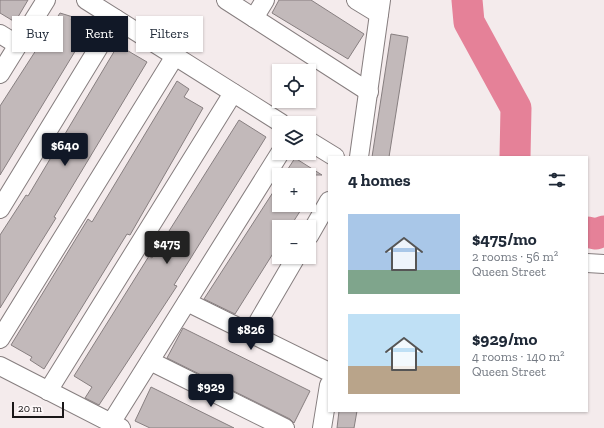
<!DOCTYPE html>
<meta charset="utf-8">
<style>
body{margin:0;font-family:"Zilla Slab",serif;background:#f2f2f3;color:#1f2937;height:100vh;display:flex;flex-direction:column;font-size:15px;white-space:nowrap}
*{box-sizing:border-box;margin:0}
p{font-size:13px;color:#747a83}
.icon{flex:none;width:22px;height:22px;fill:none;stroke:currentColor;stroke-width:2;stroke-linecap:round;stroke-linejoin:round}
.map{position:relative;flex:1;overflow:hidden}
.side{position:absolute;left:328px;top:156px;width:260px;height:256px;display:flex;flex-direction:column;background:#fff;border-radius:0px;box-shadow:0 1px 3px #0004}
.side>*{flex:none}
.hud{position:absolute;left:12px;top:16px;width:256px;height:36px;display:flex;gap:8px}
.controls{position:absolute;left:272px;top:64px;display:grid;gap:8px}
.controls a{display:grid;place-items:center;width:44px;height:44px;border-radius:0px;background:#fff;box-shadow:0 1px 3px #0004;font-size:20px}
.scale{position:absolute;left:12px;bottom:10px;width:52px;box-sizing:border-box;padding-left:4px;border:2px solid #1a1718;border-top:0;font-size:11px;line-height:14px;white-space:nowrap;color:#1a1718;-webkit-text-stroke:3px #fff9fa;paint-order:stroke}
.price{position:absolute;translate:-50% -34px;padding:0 9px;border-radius:4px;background:#111827;color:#fff;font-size:13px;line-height:26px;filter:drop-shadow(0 1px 2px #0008)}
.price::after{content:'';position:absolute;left:50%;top:24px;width:12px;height:9px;margin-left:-6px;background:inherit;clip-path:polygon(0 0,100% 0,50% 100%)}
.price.current{background:#222;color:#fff}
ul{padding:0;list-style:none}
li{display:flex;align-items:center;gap:12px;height:100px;padding:0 20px}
li span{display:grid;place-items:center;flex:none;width:112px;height:80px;border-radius:0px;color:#555}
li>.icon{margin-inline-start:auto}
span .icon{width:48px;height:48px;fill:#fffc;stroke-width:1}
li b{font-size:17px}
h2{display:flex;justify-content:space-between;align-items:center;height:48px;padding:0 20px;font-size:17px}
.chip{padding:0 14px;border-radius:0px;background:#fff;box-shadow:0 1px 3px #0004;font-size:14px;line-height:36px}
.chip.current{background:#111827;color:#fff}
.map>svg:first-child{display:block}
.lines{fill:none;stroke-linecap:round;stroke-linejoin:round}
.river{stroke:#e58198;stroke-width:31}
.building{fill:#c2b9ba;stroke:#877f80}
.street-casing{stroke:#867e7f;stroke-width:20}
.street{stroke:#fff;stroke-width:18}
</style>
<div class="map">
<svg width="604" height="428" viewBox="0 0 604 428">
<rect width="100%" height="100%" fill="#f4ebec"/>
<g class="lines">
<g class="river">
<polyline points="467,0 469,22 516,108 515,157"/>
<polyline points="587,232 596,234 604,231"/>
</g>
</g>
<g class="building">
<polygon points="0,0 28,0 15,22 0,13"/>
<polygon points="279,0 311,0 364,34 348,59 272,13"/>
<polygon points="60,13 73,17 71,20 88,30 0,175 0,106"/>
<polygon points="391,34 408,37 389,157 372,157"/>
<polygon points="118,45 147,62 54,217 56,218 0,308 0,235 26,195 28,196"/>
<polygon points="177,81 189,89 184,97 203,108 130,235 127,234 44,369 30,360 32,357 11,345 88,219 92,222"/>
<polygon points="239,120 266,137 174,285 177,286 99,405 85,398 92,387 74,376 149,256 152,258"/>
<polygon points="295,158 322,175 284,175"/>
<polygon points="279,183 279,205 304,205 290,227 279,227 279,244 235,314 204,299"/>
<polygon points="183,328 310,391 294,423 290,419 167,358"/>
<polygon points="151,387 234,428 150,428 135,421"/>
<polygon points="339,411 357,411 354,428 337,428"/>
</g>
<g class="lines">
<g class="street-casing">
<g id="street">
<polyline points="86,0 281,123"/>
<polyline points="226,0 369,92"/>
<polyline points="356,0 379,14"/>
<polyline points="254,18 265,0"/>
<polyline points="0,34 18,45"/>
<polyline points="0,74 46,0"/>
<polyline points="309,141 335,157"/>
<polyline points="359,157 381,0"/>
<polyline points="0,209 116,19"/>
<polyline points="309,236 329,201"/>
<polyline points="587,263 604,264"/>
<polyline points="187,302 329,372"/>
<polyline points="251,334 296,257"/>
<polyline points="0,339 175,56"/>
<polyline points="150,361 285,428"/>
<polyline points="0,366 121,428"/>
<polyline points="48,391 233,93"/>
<polyline points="111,423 280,153"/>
<polyline points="322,428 329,385"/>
</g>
</g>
<use href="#street" class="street"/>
</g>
</svg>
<div class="controls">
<a><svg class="icon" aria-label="locate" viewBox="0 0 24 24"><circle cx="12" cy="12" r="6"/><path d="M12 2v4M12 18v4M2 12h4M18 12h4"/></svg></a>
<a><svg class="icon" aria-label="layers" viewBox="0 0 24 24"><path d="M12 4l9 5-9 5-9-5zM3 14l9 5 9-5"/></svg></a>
<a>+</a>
<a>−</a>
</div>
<div class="scale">20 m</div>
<b class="price" style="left:65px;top:167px">$640</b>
<b class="price current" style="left:167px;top:265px">$475</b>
<b class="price" style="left:251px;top:351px">$826</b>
<b class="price" style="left:211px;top:408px">$929</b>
<div class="hud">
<a class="chip">Buy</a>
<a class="chip current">Rent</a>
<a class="chip">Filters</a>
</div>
<section class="side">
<h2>4 homes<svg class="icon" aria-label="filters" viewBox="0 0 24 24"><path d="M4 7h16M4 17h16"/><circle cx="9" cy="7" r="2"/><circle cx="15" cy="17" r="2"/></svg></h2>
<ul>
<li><span style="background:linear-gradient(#a9c7e8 70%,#7fa58c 0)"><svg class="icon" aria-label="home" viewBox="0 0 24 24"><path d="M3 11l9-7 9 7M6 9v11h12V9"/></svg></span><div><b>$475/mo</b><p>2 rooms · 56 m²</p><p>Queen Street</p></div></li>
<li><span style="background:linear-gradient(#bfe0f5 65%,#b9a48a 0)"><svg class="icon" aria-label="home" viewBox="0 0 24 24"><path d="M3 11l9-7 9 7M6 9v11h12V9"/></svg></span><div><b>$929/mo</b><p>4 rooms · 140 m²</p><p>Queen Street</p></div></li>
</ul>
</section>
</div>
